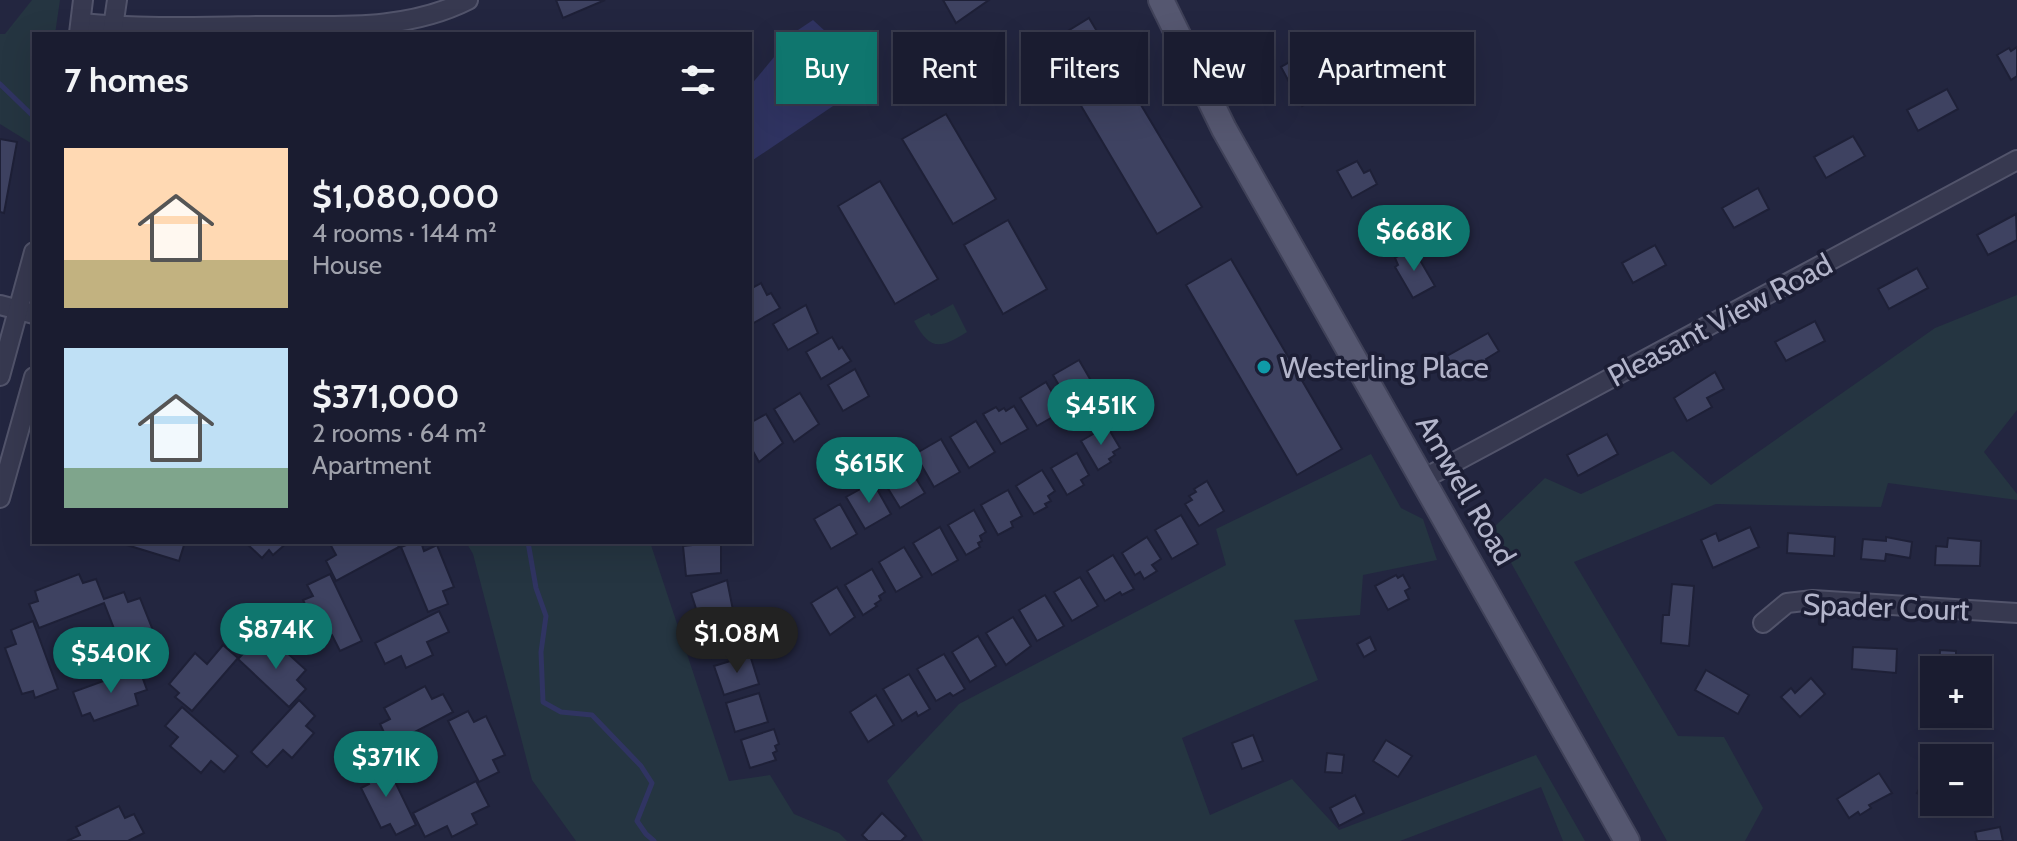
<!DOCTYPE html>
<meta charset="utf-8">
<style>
body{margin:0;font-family:Cabin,sans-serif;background:#232538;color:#f1f3f6;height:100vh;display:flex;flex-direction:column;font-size:30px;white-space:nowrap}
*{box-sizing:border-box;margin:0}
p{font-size:26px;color:#9fa1ab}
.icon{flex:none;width:44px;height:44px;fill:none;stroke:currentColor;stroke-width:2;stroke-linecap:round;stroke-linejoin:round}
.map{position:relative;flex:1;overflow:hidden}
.sheet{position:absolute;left:32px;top:32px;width:720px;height:512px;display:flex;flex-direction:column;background:#1a1c30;border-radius:0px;box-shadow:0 8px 32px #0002,0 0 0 2px #383a4c}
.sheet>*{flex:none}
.guide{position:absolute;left:776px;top:32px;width:760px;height:72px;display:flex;gap:16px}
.fabs{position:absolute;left:1920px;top:656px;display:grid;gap:16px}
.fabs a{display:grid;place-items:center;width:72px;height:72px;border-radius:0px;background:#1a1c30;box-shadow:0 8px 32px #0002,0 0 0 2px #383a4c;font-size:40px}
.price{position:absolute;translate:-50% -68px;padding:0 18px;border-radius:28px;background:#0f766e;color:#fff;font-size:26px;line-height:52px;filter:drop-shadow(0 2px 4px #0008)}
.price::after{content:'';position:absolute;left:50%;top:48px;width:24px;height:18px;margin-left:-12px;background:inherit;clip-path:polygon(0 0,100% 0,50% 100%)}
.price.on{background:#222;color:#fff}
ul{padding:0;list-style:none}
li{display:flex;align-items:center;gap:24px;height:200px;padding:0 32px}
li span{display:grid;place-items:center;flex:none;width:224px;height:160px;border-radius:0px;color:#555}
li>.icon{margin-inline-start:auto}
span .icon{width:96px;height:96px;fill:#fffc;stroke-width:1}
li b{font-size:34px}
h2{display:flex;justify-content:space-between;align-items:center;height:96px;padding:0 32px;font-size:34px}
.pill{padding:0 28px;border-radius:0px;background:#1a1c30;box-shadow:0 8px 32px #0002,0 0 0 2px #383a4c;font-size:28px;line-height:72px}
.pill.on{background:#0f766e;color:#fff}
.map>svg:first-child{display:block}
.green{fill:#253541}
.water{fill:#303462}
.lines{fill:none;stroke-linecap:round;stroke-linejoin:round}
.stream{stroke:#303462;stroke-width:5}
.building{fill:#3e4261;stroke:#1e2037;stroke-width:2}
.minor-casing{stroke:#52546b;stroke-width:22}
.major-casing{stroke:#404259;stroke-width:28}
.minor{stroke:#373950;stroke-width:18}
.major{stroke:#555770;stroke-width:24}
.culture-dot{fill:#0f9aa8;stroke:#1c1e35;stroke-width:3}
.labels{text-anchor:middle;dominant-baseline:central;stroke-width:7;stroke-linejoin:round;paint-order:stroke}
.street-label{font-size:30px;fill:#b3b5cb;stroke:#1c1e35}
.poi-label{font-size:30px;fill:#b3b5cb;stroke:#1c1e35;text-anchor:start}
</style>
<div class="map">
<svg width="2017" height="841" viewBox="0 0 2017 841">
<rect width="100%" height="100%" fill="#232640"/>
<g class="green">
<polygon points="32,0 60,0 55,34 34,34 34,145 0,124 0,34 5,34"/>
<polygon points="2017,295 2017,410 1984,452 2017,494 2017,500 1888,483 1881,507 1716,504 1574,562 1678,736 1724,737 1763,808 1745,841 1667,841 1492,529 1545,478 1581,494 1673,451 1711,485 1935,328"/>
<path d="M 953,304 L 967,332 C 940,349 930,351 914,321 L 929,313 L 931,316 Z"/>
<polygon points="1371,454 1401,508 1423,519 1437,560 1363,575 1360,615 1294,620 1318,680 1182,738 1210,815 1292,779 1339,830 1536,755 1585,841 1563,841 1541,787 1400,841 923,841 887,781 959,704 1226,565 1216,529"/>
<polygon points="466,542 650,542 729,781 770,775 794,814 839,833 847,841 576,841 532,780 473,554"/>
</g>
<polygon class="water" points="813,20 838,43 855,76 836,104 750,162 750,86 795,32"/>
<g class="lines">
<g class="stream">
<polyline points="0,84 34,117"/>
<polyline points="528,542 536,588 546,616 541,652 543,702 561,712 592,715 641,766 652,783 637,821 646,834 654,841"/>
</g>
</g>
<g class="building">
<polygon points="556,0 605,0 563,18"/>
<polygon points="943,0 989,0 956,23"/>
<polygon points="1089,18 1202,207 1157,234 1045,45"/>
<polygon points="2017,47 2017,76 2011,80 1997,55 2009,48 2011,51"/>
<polygon points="1302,55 1323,94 1302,106 1281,67"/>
<polygon points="1947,89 1958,109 1918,131 1907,110"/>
<polygon points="946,114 996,199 953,224 902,139"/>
<polygon points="1853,136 1865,156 1826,178 1814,157"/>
<polygon points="0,139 17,142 4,213 0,212"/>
<polygon points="1357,161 1364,173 1370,170 1377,184 1352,198 1337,171"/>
<polygon points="880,181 938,279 895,304 838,206"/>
<polygon points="1758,188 1769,209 1734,228 1722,208"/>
<polygon points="2016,214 2017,240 1988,255 1977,235"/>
<polygon points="1008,220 1047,289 1003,314 964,245"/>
<polygon points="1655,245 1666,265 1633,283 1622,263"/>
<polygon points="1413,248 1435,286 1413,298 1395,267 1398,265 1395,258"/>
<polygon points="1231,259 1342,449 1297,475 1186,285"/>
<polygon points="1917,268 1928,288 1889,309 1878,289"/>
<polygon points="761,283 767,295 771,293 780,308 750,325 750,289"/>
<polygon points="806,305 818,333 788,350 773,324"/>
<polygon points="1815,321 1825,341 1786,361 1775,342"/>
<polygon points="1488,333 1499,351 1486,359 1487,361 1457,376 1447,356"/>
<polygon points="832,337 839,349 842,347 851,361 821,379 806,352"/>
<polygon points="1079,360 1097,391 1071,406 1053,375"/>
<polygon points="855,369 869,396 843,411 828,385"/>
<polygon points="1715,372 1724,389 1707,398 1712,407 1687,421 1674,398"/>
<polygon points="1046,382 1063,411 1037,426 1020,398"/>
<polygon points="800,393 819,424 794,442 774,409"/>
<polygon points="1014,406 1028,429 1001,444 983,414 996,407 999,411 1004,408 1006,411"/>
<polygon points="766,414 783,443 759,462 750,446 750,423"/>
<polygon points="976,421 995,452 969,468 950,437"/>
<polygon points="1107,426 1120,448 1113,452 1115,455 1109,459 1111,462 1098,470 1081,441"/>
<polygon points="1607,434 1618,454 1578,476 1567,455"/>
<polygon points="941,439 960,472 934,487 915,454"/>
<polygon points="1077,453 1089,475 1081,480 1084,485 1067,495 1051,468"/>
<polygon points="906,462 925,493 900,508 881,477"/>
<polygon points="1042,470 1055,491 1048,496 1051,501 1045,504 1047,507 1034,514 1016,486"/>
<polygon points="1207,481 1224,511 1199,526 1185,504 1192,500 1189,496 1196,492 1194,489"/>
<polygon points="873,482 891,514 865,529 846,497"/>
<polygon points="1008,490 1022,516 1011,522 1013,527 998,535 981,505"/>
<polygon points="840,504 857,534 831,549 814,519"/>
<polygon points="974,510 986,532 980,536 982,541 978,543 980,547 966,555 948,525"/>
<polygon points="1181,515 1198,544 1172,559 1155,530"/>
<polygon points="940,527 958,560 932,575 913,543"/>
<polygon points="1750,527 1759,547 1713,568 1701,540 1716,533 1719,541"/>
<polygon points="1788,533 1835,537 1834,556 1787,553"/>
<polygon points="1147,537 1161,559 1152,565 1157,571 1144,579 1140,572 1135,575 1122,553"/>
<polygon points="1886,537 1912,542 1910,558 1886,554 1885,561 1861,559 1863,539 1886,541"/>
<polygon points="1948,538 1981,541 1980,566 1935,565 1936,546 1947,547"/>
<polygon points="117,542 185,542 179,561"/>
<polygon points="245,542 288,542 273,555 269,550 262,558"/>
<polygon points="329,542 396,542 399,547 336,581 326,561 336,555"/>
<polygon points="414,542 421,542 424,551 437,545 454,587 443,591 448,604 428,612 401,547"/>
<polygon points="721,542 721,573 686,576 683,546"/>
<polygon points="904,547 922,577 896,592 879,562"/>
<polygon points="1113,555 1134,589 1122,595 1120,592 1105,601 1087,571"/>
<polygon points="872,569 885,592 879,596 881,600 875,604 877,606 863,615 845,585"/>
<polygon points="79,574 83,583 96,579 104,599 124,592 128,602 140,598 158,643 146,647 151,659 129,667 104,603 39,628 29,604 38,601 35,591"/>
<polygon points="330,574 362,641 340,651 332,635 322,640 303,600 313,596 307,585"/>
<polygon points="1396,575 1398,578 1403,575 1410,588 1405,591 1409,599 1388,610 1375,586"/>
<polygon points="1080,577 1098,606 1072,621 1054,592"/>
<polygon points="727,580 733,610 700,621 691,593"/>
<polygon points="1672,584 1694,586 1689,646 1661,643 1663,615 1669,615"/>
<polygon points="837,587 855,617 830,635 811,603"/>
<polygon points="1045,595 1064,626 1037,641 1019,610"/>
<polygon points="439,611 449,632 427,642 433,655 406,668 401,656 385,664 375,643"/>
<polygon points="1013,617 1031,646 1006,665 986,633"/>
<polygon points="737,619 744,648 712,658 703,629"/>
<polygon points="33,621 58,689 35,698 33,691 22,694 5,648 16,644 11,630"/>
<polygon points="978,636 996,666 970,682 952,652"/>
<polygon points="1370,637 1376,650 1364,657 1357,644"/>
<polygon points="273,640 306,670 297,680 306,689 289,707 238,659 254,642 264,651"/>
<polygon points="223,645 238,658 192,711 175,697 179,693 169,684 195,653 207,664"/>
<polygon points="1853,647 1897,649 1896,673 1852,669"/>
<polygon points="1940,650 1956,651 1956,655 1977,656 1976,670 1939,670"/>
<polygon points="944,654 965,689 953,696 950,693 936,701 917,669"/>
<polygon points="750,655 759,684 724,695 714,666"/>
<polygon points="139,668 147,690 135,694 138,705 94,721 90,713 82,716 73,692"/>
<polygon points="1706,670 1749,695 1738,714 1695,690"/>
<polygon points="909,674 930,709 918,716 916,712 902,721 883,689"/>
<polygon points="1811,678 1825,694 1800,717 1781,697 1791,688 1795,693"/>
<polygon points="425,686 432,699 443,694 453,712 390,745 380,724 390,719 384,708"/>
<polygon points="759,693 768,722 735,732 726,703"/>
<polygon points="876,695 894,725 868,742 850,712"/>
<polygon points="299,700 315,716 306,726 314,733 292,758 283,750 267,767 251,752"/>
<polygon points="182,707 238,756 224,772 211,761 201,773 170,746 178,737 165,726"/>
<polygon points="468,711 474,722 486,716 505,755 493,760 499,772 479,782 448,721"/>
<polygon points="774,729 779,744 775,746 777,751 773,753 776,760 750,768 741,740"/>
<polygon points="1253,735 1263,761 1242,769 1232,743"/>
<polygon points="1386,740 1412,756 1398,777 1373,761"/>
<polygon points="1327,753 1344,755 1342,773 1325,772"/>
<polygon points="384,759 416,825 396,835 390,824 381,828 361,788 369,784 362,770"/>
<polygon points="1879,773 1892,793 1869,805 1871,808 1860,815 1858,812 1849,818 1837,799"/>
<polygon points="1927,774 1934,778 1934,802 1917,793"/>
<polygon points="476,781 489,806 472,814 477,824 452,837 447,826 425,837 413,813"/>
<polygon points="1355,795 1364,813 1339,826 1330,808"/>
<polygon points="119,806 125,818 134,814 144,833 128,841 67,841 80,835 76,827"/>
<polygon points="882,813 906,836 901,841 868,841 862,835"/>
<polygon points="2000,827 2003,841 1977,841 1975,832"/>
</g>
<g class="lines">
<g class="minor-casing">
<g id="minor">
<path d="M 81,23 C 139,29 199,27 258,26 C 329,25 403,33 468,0"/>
<polyline points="79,33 83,0"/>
<polyline points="112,34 117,0"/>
<polyline points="0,305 34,314"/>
<polyline points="0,376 34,252"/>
<polyline points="1423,479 2017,160"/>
<polyline points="0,498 34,377"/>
<polyline points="1763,623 1787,603 1813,600 2017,613"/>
</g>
</g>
<g class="major-casing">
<polyline id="major" points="1161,0 1224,129 1627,841"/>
</g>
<use href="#minor" class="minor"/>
<use href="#major" class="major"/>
</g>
<circle class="culture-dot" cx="1264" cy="367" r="8"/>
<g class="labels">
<g class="street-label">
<text transform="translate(1720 320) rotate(-28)">Pleasant View Road</text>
<text transform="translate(1466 490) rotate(60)">Amwell Road</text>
<text transform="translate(1886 607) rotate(2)">Spader Court</text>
</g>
<g class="poi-label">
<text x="1280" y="367">Westerling Place</text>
</g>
</g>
</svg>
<div class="fabs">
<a>+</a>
<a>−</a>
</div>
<b class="price" style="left:1414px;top:273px">$668K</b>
<b class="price" style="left:1101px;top:447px">$451K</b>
<b class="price" style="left:869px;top:505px">$615K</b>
<b class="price" style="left:276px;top:671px">$874K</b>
<b class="price on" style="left:737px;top:675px">$1.08M</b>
<b class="price" style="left:111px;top:695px">$540K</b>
<b class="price" style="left:386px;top:799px">$371K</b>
<div class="guide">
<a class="pill on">Buy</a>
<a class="pill">Rent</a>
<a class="pill">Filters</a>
<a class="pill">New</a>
<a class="pill">Apartment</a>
</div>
<section class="sheet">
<h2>7 homes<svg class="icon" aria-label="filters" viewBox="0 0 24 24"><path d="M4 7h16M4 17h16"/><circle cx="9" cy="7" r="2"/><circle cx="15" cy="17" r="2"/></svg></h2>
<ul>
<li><span style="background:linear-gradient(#ffd9b3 70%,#c2b280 0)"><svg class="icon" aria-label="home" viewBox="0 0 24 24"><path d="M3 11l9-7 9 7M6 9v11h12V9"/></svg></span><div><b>$1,080,000</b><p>4 rooms · 144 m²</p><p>House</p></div></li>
<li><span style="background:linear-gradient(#bfe0f5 75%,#7fa58c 0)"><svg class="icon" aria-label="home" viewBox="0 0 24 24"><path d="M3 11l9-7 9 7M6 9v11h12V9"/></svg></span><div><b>$371,000</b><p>2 rooms · 64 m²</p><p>Apartment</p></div></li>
</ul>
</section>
</div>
